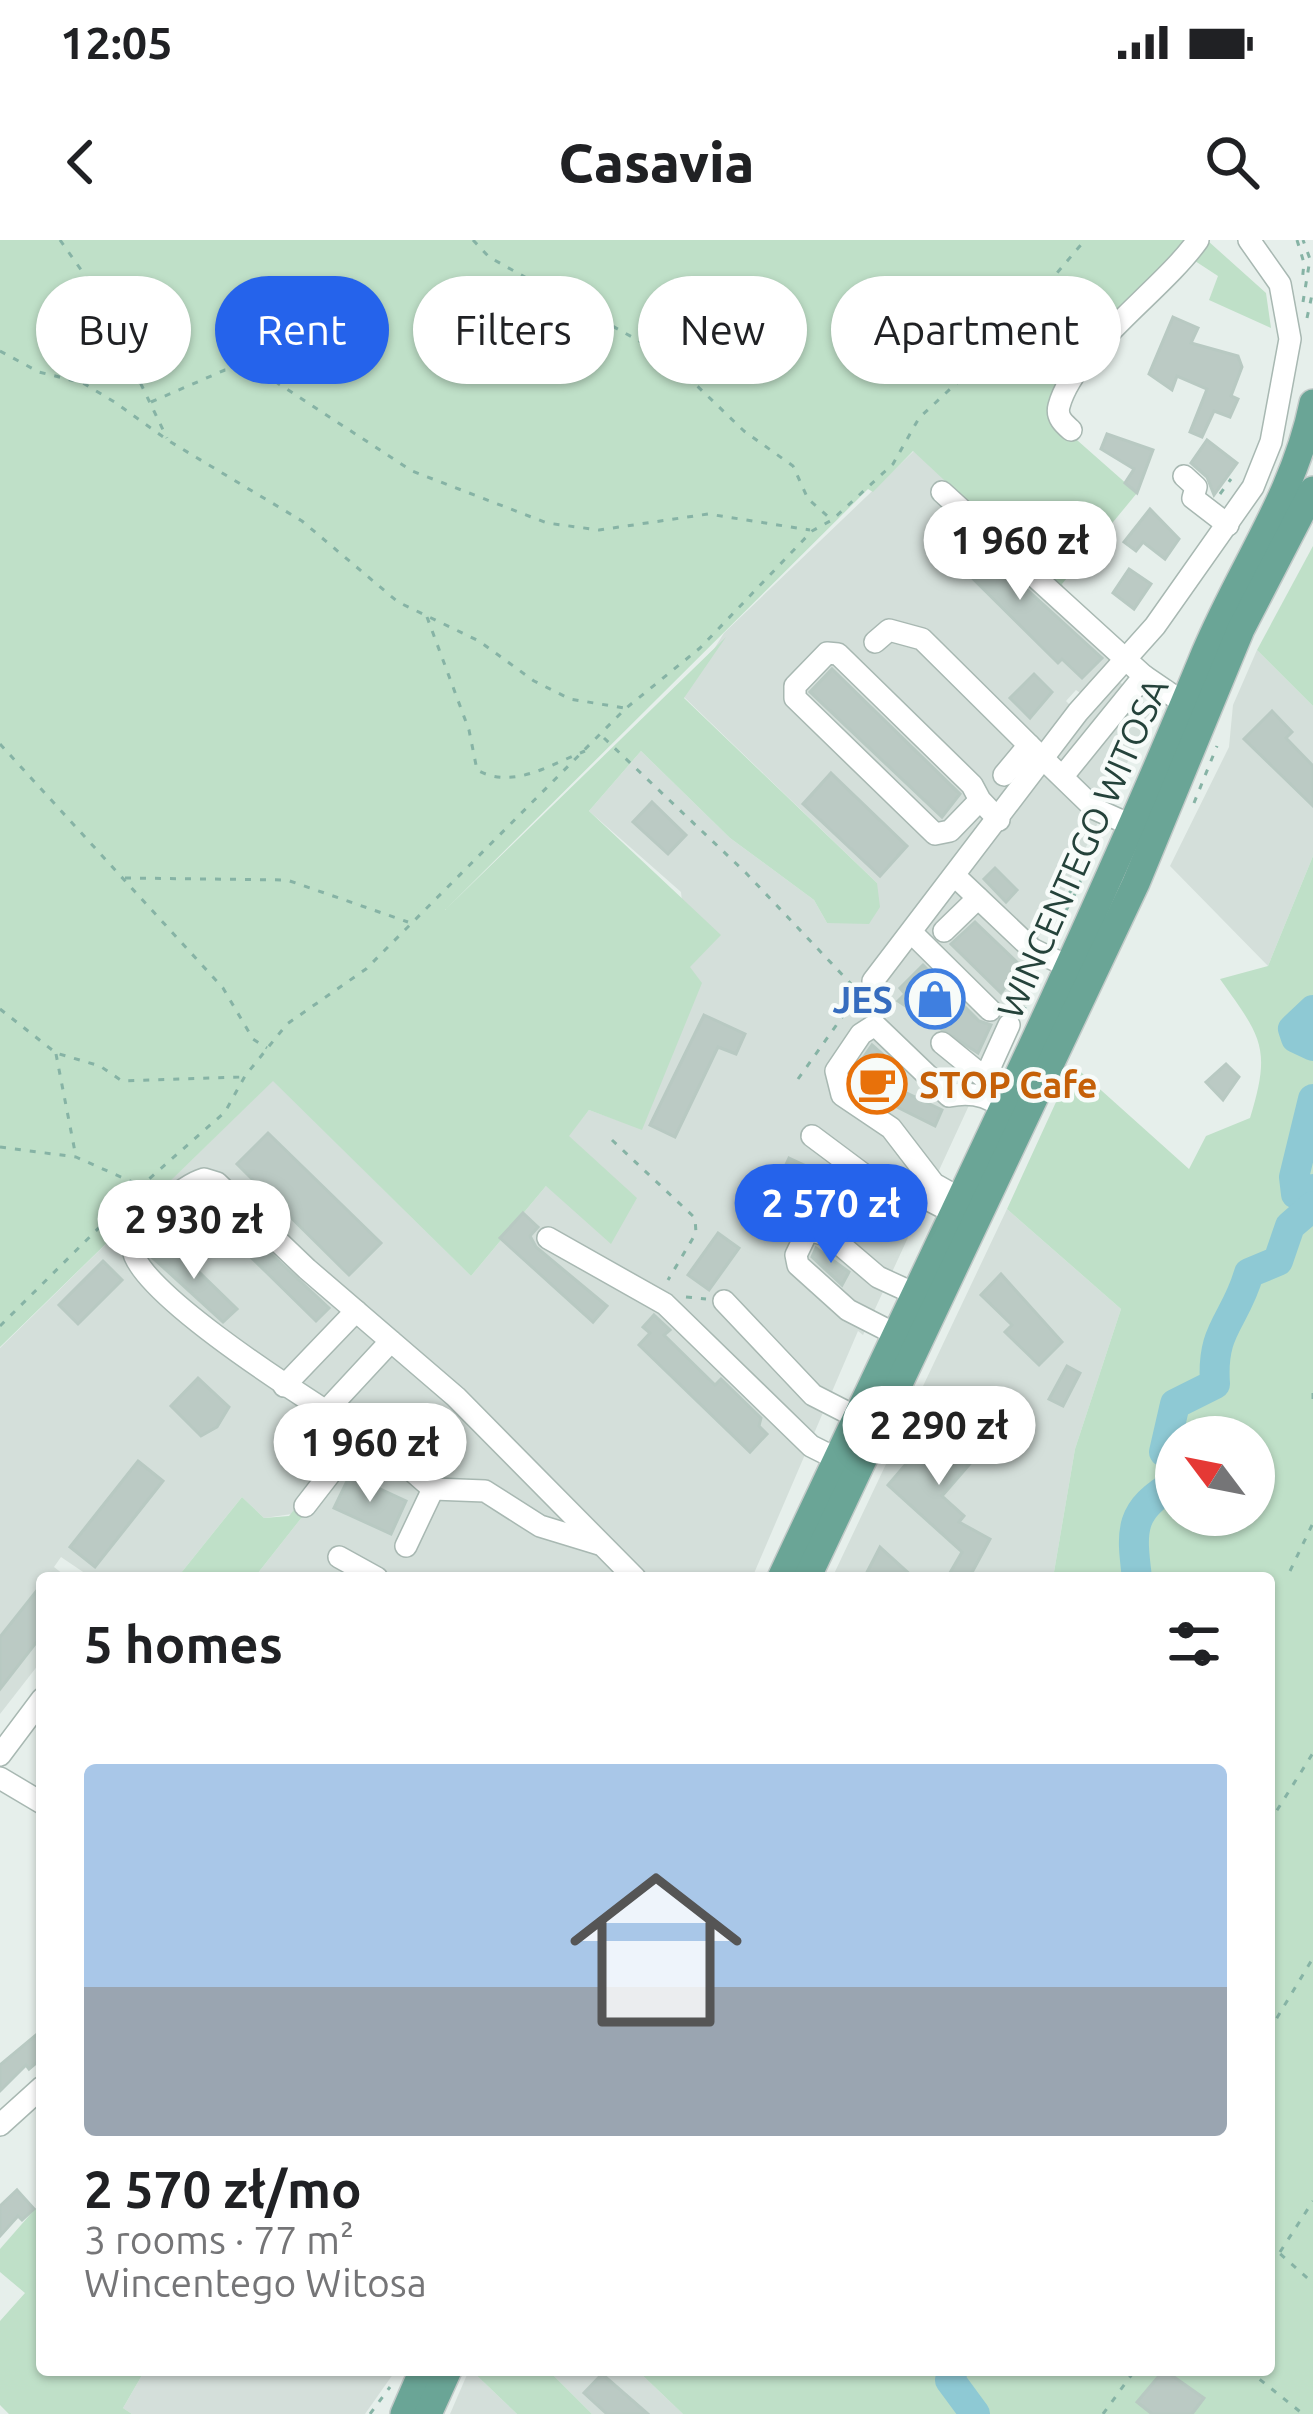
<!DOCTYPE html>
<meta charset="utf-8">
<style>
body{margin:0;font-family:Ubuntu,sans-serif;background:#f2f2f2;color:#202124;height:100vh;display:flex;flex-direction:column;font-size:45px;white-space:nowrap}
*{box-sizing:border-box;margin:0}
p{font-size:39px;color:#757577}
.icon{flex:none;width:66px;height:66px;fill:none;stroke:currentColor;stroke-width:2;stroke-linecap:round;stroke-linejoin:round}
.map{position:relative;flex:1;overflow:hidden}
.drawer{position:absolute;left:36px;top:1332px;width:1239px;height:804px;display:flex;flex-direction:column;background:#fff;border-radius:12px;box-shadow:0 3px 9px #0004}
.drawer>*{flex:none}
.banner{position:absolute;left:36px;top:36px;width:1242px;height:108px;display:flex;gap:24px}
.needle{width:78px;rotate:302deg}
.buttons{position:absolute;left:1155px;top:1176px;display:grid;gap:24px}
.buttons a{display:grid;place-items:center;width:120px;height:120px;border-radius:50%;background:#fff;box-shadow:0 3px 9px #0004;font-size:60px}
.price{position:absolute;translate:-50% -102px;padding:0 27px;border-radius:42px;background:#fff;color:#222;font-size:39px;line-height:78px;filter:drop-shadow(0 3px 6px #0008)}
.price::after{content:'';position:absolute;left:50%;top:72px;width:36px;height:27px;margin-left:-18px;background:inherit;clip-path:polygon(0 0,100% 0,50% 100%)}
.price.selected{background:#2563eb;color:#fff}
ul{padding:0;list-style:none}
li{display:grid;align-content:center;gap:24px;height:636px;padding:0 48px}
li+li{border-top:3px solid #e0e0e0}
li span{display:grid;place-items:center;height:372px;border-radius:12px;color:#555}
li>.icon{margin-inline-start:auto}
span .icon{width:216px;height:216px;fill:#fffc;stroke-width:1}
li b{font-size:51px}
h2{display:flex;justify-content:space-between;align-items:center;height:144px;padding:0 48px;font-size:51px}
.chip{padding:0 42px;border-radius:54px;background:#fff;box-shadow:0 3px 9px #0004;font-size:42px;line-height:108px}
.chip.selected{background:#2563eb;color:#fff}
.status{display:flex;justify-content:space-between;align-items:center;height:84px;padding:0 60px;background:#fff;direction:ltr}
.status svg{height:33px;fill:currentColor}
header{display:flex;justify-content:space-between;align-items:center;height:156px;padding:0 48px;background:#fff;font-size:54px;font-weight:800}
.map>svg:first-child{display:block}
.built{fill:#d4dfda}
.green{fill:#bfe0c8;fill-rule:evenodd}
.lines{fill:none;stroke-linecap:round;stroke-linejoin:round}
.river{stroke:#8ec9d4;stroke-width:30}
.building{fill:#bbcac4;stroke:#b8c9c2;stroke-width:3}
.minor-casing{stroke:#a8b8b2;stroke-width:24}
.major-casing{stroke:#c2cac8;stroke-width:30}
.path{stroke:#86b3a5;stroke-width:3;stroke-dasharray:6 9;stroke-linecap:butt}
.minor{stroke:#fff;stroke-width:21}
.major{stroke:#6aa596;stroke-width:27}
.labels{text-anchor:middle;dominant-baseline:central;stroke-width:9;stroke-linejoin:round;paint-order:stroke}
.street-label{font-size:36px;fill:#24423a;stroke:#f7fbf9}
.shop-label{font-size:36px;font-weight:bold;fill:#366cbe;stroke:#f7fbf9;text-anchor:end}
.food-label{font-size:36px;font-weight:bold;fill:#c56008;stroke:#f7fbf9;text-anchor:start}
</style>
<div class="status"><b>12:05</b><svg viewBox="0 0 49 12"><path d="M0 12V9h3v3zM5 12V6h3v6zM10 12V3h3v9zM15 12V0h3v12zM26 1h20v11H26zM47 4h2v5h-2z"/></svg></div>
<header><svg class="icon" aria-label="back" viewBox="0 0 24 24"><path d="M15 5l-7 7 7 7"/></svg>Casavia<svg class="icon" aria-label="search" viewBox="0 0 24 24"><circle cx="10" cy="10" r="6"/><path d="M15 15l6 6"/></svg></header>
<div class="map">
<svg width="1313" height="2174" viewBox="0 0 1313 2174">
<rect width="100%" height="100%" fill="#e6efeb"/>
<g class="built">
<polygon points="914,211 1123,403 1083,455 1076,450 1066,461 1073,468 922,692 1115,438 1153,470 1066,648 1036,702 1021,708 1033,721 1028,761 977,848 863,1095 858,1091 752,1338 254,1338 306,1272 264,1278 242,1257 177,1338 92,1338 61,1317 54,1327 68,1338 42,1338 42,1420 0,1474 0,1108 273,840 471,1036 546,946 636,958 568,896 589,870 642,889 689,728 681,652 589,571 641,511 730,598 814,660 827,683 877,643 684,457 724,393"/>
<polygon points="1257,410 1313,466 1313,616 1268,726 1170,626 1229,507 1233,465"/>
<polygon points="1007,969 1121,1069 1075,1209 1053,1338 832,1338"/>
<polygon points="145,2130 396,2130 365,2174 132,2174 123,2168"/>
<polygon points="469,2130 471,2130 517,2174 450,2174"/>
<polygon points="548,2130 637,2130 683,2174 592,2174"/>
</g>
<g class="green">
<polygon points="0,0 1194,0 1056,164 1069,193 1137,253 1062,344 1066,354 913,211 873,252 868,249 445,670 726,397 684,458 877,643 880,667 869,684 827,683 814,660 730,598 641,511 589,571 721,695 690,727 702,743 642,890 589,870 569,896 637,958 611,1004 546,946 471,1036 273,841 0,1107"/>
<polygon points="1208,1 1266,53 1271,88 1209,60 1218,36 1195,21"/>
<polygon points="1313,306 1313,466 1257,410"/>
<path d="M 1313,616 L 1313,2174 L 683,2174 L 637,2130 L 1269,2130 L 1269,1338 L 1053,1338 L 1075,1209 L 1121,1069 L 1007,969 L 1073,825 L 1189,929 L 1206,896 L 1250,878 C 1272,807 1261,797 1220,739 L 1268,726 ZM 1176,1197 L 1254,1197 L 1254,1275 L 1176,1275 Z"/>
<polygon points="242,1257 264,1278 289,1276 298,1265 306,1272 254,1338 177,1338"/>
<polygon points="42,1961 42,2130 145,2130 123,2168 132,2174 9,2174 0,2165 0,2081 25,2053 0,2032 0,2009"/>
<polygon points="471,2130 548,2130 592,2174 517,2174"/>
</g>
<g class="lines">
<g class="river">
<polyline points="1313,770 1293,789 1296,798 1313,806"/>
<polyline points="1313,859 1294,937 1296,954 1313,949"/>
<path d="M 1176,1216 L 1164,1212 L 1175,1164 L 1215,1144 C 1211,1088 1235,1082 1249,1033 L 1278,1021 L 1290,986 L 1313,966"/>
<path d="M 1137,1338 C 1131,1289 1129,1270 1176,1243"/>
<polyline points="953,2130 950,2140 975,2174"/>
</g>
</g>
<g class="building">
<polygon points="1173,77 1198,88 1191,103 1238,116 1242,127 1231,156 1238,159 1230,177 1214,171 1202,197 1190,192 1207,149 1177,136 1172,150 1149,134"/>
<polygon points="1107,194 1153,210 1137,253 1125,243 1134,229 1101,209"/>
<polygon points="1207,200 1237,223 1214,255 1207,237 1191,223"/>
<polygon points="1150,269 1179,299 1165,319 1143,302 1136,311 1124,302"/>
<polygon points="955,284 1102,418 1082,438 1062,419 1058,423 937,303"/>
<polygon points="1129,329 1151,344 1134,369 1113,353"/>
<polygon points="832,429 960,554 942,577 810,452"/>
<polygon points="1034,434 1052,452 1030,478 1010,458"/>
<polygon points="1272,471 1292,492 1286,498 1313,526 1313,566 1244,499"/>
<polygon points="831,533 907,606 880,636 803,564"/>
<polygon points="652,562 686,595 668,614 633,582"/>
<polygon points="995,628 1017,650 1006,662 984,639"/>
<polygon points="975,682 1021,726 1001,753 951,704"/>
<polygon points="923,725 979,781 991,785 978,813 898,761 905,754 900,748"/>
<polygon points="704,775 745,794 736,814 718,807 675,897 650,885"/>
<polygon points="872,805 897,827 888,844 942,870 935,886 855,846 852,834"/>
<polygon points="1226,824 1239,837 1223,860 1206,842"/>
<polygon points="268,893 381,1003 349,1035 237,924"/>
<polygon points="789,918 860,951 847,979 806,960 789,995 775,988 790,953 776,946"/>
<polygon points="211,958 329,1068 316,1081 201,968"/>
<polygon points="191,964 203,976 173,1006 161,994"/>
<polygon points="523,973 538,987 530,996 536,1007 607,1066 593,1082 500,998"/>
<polygon points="718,993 739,1008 709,1050 688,1035"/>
<polygon points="167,1001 237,1069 223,1082 153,1018"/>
<polygon points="816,1008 849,1032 842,1045 812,1017"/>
<polygon points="103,1021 122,1040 78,1084 59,1065"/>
<polygon points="1001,1034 1062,1102 1039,1125 1005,1092 1012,1085 981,1055"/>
<polygon points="654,1075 670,1090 664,1095 715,1145 721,1139 761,1178 759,1186 767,1194 750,1212 639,1105 650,1093 643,1087"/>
<polygon points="1067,1126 1080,1133 1063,1166 1049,1159"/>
<polygon points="198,1138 229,1167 217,1187 201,1196 171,1166"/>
<polygon points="916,1175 926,1175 975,1218 942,1256 964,1276 959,1282 990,1299 969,1338 947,1338 962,1312 888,1245 918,1210 903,1197 907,1180"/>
<polygon points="138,1221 163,1241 95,1327 70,1307"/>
<polygon points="350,1235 406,1261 391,1294 334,1268"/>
<polygon points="880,1307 914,1338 864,1338"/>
<polygon points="42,1344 42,1395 0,1449 0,1397"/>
<polygon points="42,1790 42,1818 29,1829 26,1825 0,1851 0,1825"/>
<polygon points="17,1950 34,1969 22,1980 18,1976 0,1996 0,1966"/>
<polygon points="1164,2130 1204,2158 1192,2174 1152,2174 1137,2162"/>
<polygon points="602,2134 648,2174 607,2174 584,2153"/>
</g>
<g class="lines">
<g class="minor-casing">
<g id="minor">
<path d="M 1071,190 C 1064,184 1056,177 1059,166 C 1074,110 1163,50 1198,0"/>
<polyline points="1184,236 1196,247 1193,258 1228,285"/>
<polyline points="942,252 1144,436 1063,536"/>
<polyline points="875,402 889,390 922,399 1029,505"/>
<polyline points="1144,436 1185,464"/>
<polyline points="1004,535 1029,505 1095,569 1133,586"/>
<polyline points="980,560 972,545 838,414 827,413 795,446 795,458 935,594 950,591 980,560 999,580"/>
<polyline points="956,637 1032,709 1071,728"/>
<polyline points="944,691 978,658"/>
<polyline points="913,694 990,770"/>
<polyline points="873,741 1078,472 1155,386 1253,247 1271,202 1290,99 1280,44 1249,0"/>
<polyline points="1009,785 985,838 1010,852"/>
<polyline points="942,803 985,838"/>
<polyline points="812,896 883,949 925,958 952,972"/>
<path d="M 959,958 L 934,944 L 891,888 L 842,855 L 836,831 L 861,794 L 875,785 L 949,856 C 972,851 999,856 1008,880"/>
<polyline points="864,990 883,949"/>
<polyline points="548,998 665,1064 811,1206 837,1219"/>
<polyline points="724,1061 813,1155 856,1177"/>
<polyline points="895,1094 848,1070 798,1025 796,1015 808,990 830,996 878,1037 915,1054"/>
<path d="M 391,1101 L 326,1171 C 290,1148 134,1048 133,1009 C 143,984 178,947 204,939 L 217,943 L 307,1029 L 456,1157 L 635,1338"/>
<polyline points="284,1146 356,1071"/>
<polyline points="326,1171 376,1199 433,1249 406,1306"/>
<polyline points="433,1249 485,1251 540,1286 599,1304"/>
<polyline points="305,1266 363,1191"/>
<polyline points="339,1317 377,1338"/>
<polyline points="0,1515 42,1459"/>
<polyline points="0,1538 42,1563"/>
<polyline points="0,1885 42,1847"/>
</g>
</g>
<g class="major-casing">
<g id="major">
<path d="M 781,1338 C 925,1030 1076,727 1205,413 C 1241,327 1294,256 1313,163"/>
<polyline points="807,1338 1136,643 1241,389 1313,250"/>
<polyline points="404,2174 423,2130"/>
<polyline points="428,2174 448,2130"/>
</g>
</g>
<g class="path">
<polyline points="60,0 96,51 167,198"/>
<polyline points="473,0 489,17 666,116 744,191 793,226 808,259 831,279"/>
<polyline points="1297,0 1304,23 1302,43"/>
<polyline points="1303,62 1310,19 1303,0"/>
<polyline points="1307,78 1313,50"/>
<polyline points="0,111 39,132 83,143 116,163 169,201 302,281 398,362 479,401 534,441 570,459 624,468"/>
<polyline points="151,162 225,130 253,127 412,231 547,283 599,290 708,274 810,290"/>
<polyline points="1220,254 1231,239"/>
<path d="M 427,377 L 469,490 L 477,530 C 513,550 549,525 585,511"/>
<polyline points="604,498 746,633 852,745"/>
<polyline points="0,504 223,748 253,799 267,808"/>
<polyline points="1194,563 1217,506"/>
<polyline points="125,638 287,640 408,682"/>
<polyline points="1048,692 1064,658 1081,641"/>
<polyline points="1051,698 1075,654"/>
<polyline points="0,769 56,813 100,826 122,841 243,837"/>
<polyline points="1026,769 1013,762 1027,730"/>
<polyline points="56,814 76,917"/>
<polyline points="798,839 860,752"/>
<polyline points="612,900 695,978 696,993 668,1040"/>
<polyline points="0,907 76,917 139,945"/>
<polyline points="686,1057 706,1059"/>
<polyline points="0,1086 141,946 225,872 245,836 287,784 366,729 625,469 700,408 812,291 832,280 893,224 919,178 989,113 1085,0"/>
<polyline points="1313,1153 1313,1160"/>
<polyline points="1290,1331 1313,1283"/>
<polyline points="1269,1583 1313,1513"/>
<polyline points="1269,1791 1313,1718"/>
<polyline points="1269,2004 1313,2043"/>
<polyline points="1280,2012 1313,1961"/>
<polyline points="1248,2130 1303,2174"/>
<polyline points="1061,2135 1063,2130"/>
<polyline points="370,2174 390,2147"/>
<polyline points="1103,2174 1135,2130"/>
</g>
<use href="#minor" class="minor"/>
<use href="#major" class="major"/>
</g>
<defs>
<g id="shop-ring" transform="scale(3)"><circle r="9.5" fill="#f7fbf9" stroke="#3f7fe0" stroke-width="1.5"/><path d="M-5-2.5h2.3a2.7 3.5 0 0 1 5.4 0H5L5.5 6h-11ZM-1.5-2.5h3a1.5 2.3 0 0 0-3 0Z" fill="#3f7fe0"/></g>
<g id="cafe-ring" transform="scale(3)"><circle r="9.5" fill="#f7fbf9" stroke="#e8710a" stroke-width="1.5"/><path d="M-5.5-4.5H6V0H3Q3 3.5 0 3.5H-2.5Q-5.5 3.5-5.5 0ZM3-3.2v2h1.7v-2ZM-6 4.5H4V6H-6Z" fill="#e8710a"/></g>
</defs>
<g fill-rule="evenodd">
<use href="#shop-ring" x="935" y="759"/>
<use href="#cafe-ring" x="877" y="844"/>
</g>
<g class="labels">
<g class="street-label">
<text transform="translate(1082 608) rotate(-66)">WINCENTEGO WITOSA</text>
</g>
<g class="shop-label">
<text x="893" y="759">JES</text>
</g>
<g class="food-label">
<text x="919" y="844">STOP Cafe</text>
</g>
</g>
</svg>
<div class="buttons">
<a><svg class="needle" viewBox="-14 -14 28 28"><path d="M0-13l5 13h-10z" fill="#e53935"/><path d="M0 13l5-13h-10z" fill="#757577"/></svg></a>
</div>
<b class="price" style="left:1020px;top:363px">1 960 zł</b>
<b class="price selected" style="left:831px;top:1026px">2 570 zł</b>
<b class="price" style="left:194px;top:1042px">2 930 zł</b>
<b class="price" style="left:939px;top:1248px">2 290 zł</b>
<b class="price" style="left:370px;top:1265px">1 960 zł</b>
<div class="banner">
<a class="chip">Buy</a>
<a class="chip selected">Rent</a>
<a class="chip">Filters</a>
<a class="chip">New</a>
<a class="chip">Apartment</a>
</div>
<section class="drawer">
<h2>5 homes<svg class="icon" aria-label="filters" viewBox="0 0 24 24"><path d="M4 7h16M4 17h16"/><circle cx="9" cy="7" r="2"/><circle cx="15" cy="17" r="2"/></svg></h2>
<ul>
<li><span style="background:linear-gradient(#a9c7e8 60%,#9aa5b1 0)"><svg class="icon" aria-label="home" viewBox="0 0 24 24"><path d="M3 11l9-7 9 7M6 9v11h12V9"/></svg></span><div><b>2 570 zł/mo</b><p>3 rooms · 77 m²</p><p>Wincentego Witosa</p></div></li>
</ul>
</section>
</div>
